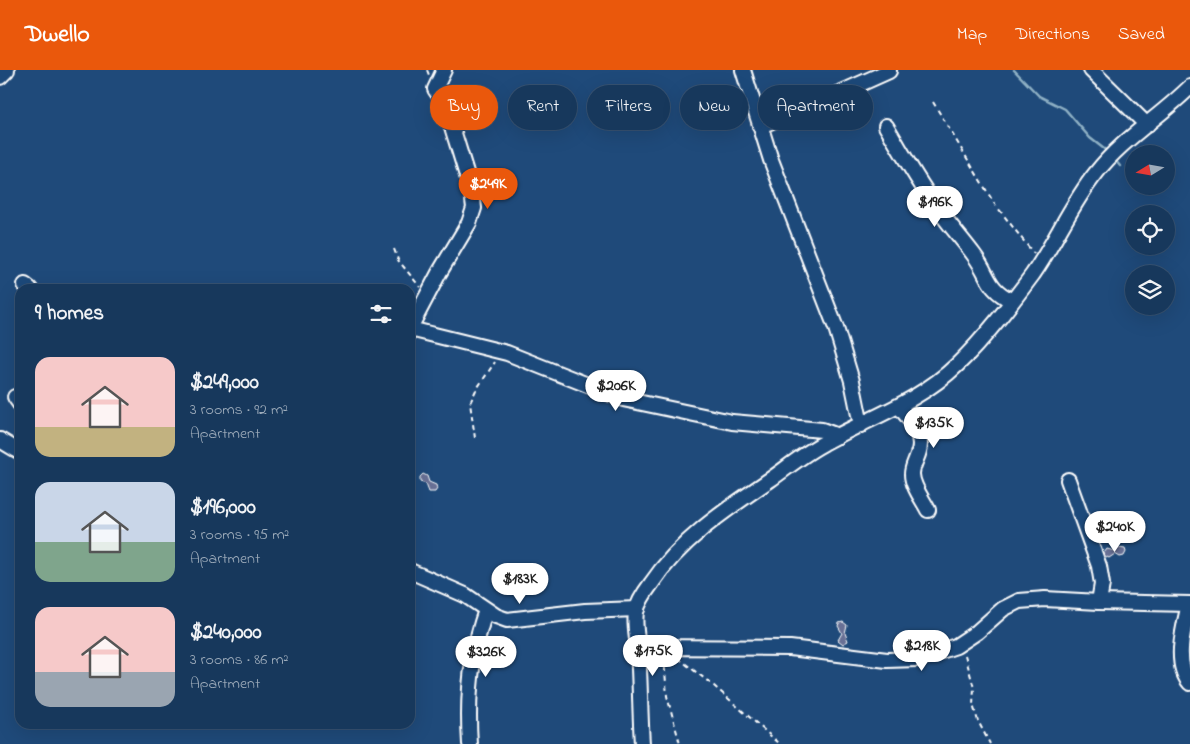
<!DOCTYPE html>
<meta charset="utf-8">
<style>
body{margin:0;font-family:"Indie Flower",sans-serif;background:#203f62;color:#f1f3f6;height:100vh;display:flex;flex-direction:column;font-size:19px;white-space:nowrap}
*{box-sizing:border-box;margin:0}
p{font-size:16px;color:#9eacbb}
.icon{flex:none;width:28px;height:28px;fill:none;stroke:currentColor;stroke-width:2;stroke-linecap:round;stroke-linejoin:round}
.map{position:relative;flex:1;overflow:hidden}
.side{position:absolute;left:15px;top:214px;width:400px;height:445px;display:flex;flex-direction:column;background:#17385c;border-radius:15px;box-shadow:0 5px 20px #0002,0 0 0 1px #365272}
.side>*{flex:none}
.top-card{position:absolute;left:430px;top:15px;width:475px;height:45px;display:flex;gap:10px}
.needle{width:32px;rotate:259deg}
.tools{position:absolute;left:1125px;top:75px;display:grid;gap:10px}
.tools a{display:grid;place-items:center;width:50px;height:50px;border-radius:50%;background:#17385c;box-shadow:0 5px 20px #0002,0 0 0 1px #365272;font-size:25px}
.price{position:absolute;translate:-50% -42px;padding:0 11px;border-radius:18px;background:#fff;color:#222;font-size:16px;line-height:32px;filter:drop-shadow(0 1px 2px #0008)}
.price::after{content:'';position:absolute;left:50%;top:30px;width:15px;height:11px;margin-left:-8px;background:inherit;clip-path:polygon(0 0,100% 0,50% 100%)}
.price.on{background:#ea580c;color:#fff}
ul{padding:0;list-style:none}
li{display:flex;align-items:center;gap:15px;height:125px;padding:0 20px}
li span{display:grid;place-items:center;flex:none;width:140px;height:100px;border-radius:15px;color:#555}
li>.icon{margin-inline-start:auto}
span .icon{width:60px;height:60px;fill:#fffc;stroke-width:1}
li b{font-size:21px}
h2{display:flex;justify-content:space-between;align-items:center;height:60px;padding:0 20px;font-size:21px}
.pill{padding:0 18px;border-radius:22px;background:#17385c;box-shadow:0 5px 20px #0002,0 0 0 1px #365272;font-size:18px;line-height:45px}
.pill.on{background:#ea580c;color:#fff}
header{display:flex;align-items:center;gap:30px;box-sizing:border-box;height:70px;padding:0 25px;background:#ea580c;color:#fff}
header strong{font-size:24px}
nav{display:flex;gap:28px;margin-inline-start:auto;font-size:18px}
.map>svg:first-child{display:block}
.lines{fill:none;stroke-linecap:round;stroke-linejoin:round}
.stream{stroke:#8fb1c5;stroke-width:2.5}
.building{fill:#687095;stroke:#fff}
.minor-casing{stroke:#fff;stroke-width:18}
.path{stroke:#fff;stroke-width:2;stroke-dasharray:5 4;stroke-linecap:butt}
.minor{stroke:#1f4a7a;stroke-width:14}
</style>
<header>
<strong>Dwello</strong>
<nav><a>Map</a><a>Directions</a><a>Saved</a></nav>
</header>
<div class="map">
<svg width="1190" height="674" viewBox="0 0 1190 674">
<rect width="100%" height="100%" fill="#1f4a7a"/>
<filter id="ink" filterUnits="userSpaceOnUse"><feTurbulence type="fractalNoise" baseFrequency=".02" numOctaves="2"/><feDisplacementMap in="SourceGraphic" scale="10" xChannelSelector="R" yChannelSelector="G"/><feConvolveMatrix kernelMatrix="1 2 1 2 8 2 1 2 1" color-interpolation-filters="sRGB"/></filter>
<g filter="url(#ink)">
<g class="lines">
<g class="stream">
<polyline points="1014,0 1039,26 1065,39 1090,68 1108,82"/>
<polyline points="1115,90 1120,96"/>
</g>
</g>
<g class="building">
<polygon points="423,404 427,406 429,412 436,415 437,419 435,422 429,422 426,414 420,412 420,407"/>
<polygon points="1119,478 1125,479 1126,482 1124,486 1120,487 1115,484 1109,488 1105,486 1104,483 1107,479 1115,481"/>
<polygon points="843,552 847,555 845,563 848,571 843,574 838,570 842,563 838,556 839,553"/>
</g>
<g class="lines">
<g class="minor-casing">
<g id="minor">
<polyline points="743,0 771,90 836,258 852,311 861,355"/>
<polyline points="1091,0 1147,55"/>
<polyline points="0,7 7,0"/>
<polyline points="760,56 813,35 889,1"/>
<path d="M 886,56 C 903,84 919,114 939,140 C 950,156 963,170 974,185 C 990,206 986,218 1012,231"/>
<polyline points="25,215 30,219"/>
<polyline points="410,258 439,203 469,153 474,138 472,122 445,34 435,19 444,0"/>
<polyline points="410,259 507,283 623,329 732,352 822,360 838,366"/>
<polyline points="15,327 20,334"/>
<path d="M 899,336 C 909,349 924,363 919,381 C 917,389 912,396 912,404 C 912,416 923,430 928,440"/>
<polyline points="0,370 20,382"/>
<polyline points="1068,410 1099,496 1102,514 1099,532"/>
<polyline points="410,501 465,525 496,546 507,550 585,541 637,539"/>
<path d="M 1189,534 C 1184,556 1173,594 1190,613"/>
<polyline points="638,577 790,578 887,590 917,589 956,576 977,562 1003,539 1019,531 1045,529 1099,532 1190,534"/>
<path d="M 470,674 C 467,630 471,582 486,540"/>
<path d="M 642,674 C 640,642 640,610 638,578 C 637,566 634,554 636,542 C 638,532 645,522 651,514 C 681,469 727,439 771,409 C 788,397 805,383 824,373 C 869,348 919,332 957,295 C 985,268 1010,235 1033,204 C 1056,171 1071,134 1096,103 C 1122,69 1160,47 1190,17"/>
</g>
</g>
<g class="path">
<polyline points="427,0 429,5"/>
<polyline points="933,32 994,133 1034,184"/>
<polyline points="394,179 398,190 420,217"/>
<polyline points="475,368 470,333 476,320 495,292"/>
<polyline points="965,585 974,618 973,635 978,651 990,674"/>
<polyline points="664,588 667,626 680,674"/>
<polyline points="678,588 714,616 780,674"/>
</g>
<use href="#minor" class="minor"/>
</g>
</g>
</svg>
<div class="tools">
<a><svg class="needle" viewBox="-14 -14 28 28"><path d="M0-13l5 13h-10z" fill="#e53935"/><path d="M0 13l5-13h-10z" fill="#9eacbb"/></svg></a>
<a><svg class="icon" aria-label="locate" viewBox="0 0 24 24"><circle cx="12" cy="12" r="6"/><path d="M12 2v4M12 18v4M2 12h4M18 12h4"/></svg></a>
<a><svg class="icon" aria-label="layers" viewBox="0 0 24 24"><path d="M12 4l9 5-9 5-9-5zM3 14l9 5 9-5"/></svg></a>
</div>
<b class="price on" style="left:488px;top:140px">$249K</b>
<b class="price" style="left:935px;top:158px">$196K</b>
<b class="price" style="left:616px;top:342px">$206K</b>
<b class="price" style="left:934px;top:379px">$135K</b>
<b class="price" style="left:1115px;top:483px">$240K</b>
<b class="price" style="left:520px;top:535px">$183K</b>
<b class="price" style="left:922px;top:602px">$218K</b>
<b class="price" style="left:653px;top:607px">$175K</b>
<b class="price" style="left:486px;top:608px">$326K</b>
<div class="top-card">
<a class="pill on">Buy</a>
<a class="pill">Rent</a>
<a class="pill">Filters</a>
<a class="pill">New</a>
<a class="pill">Apartment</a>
</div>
<section class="side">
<h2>9 homes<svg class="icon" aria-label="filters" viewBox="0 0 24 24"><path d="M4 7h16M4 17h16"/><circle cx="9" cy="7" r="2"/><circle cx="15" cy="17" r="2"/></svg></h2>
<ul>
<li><span style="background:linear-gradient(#f6c9c9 70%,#c2b280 0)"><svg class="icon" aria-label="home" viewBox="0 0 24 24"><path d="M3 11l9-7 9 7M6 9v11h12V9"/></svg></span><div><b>$249,000</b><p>3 rooms · 92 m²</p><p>Apartment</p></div></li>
<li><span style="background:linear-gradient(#c9d6e8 60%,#7fa58c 0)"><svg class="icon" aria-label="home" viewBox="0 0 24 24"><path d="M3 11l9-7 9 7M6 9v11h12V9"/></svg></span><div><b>$196,000</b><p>3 rooms · 95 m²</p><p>Apartment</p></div></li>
<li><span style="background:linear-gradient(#f6c9c9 65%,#9aa5b1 0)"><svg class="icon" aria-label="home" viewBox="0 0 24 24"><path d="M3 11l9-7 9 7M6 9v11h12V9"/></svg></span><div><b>$240,000</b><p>3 rooms · 86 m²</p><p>Apartment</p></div></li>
</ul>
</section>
</div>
